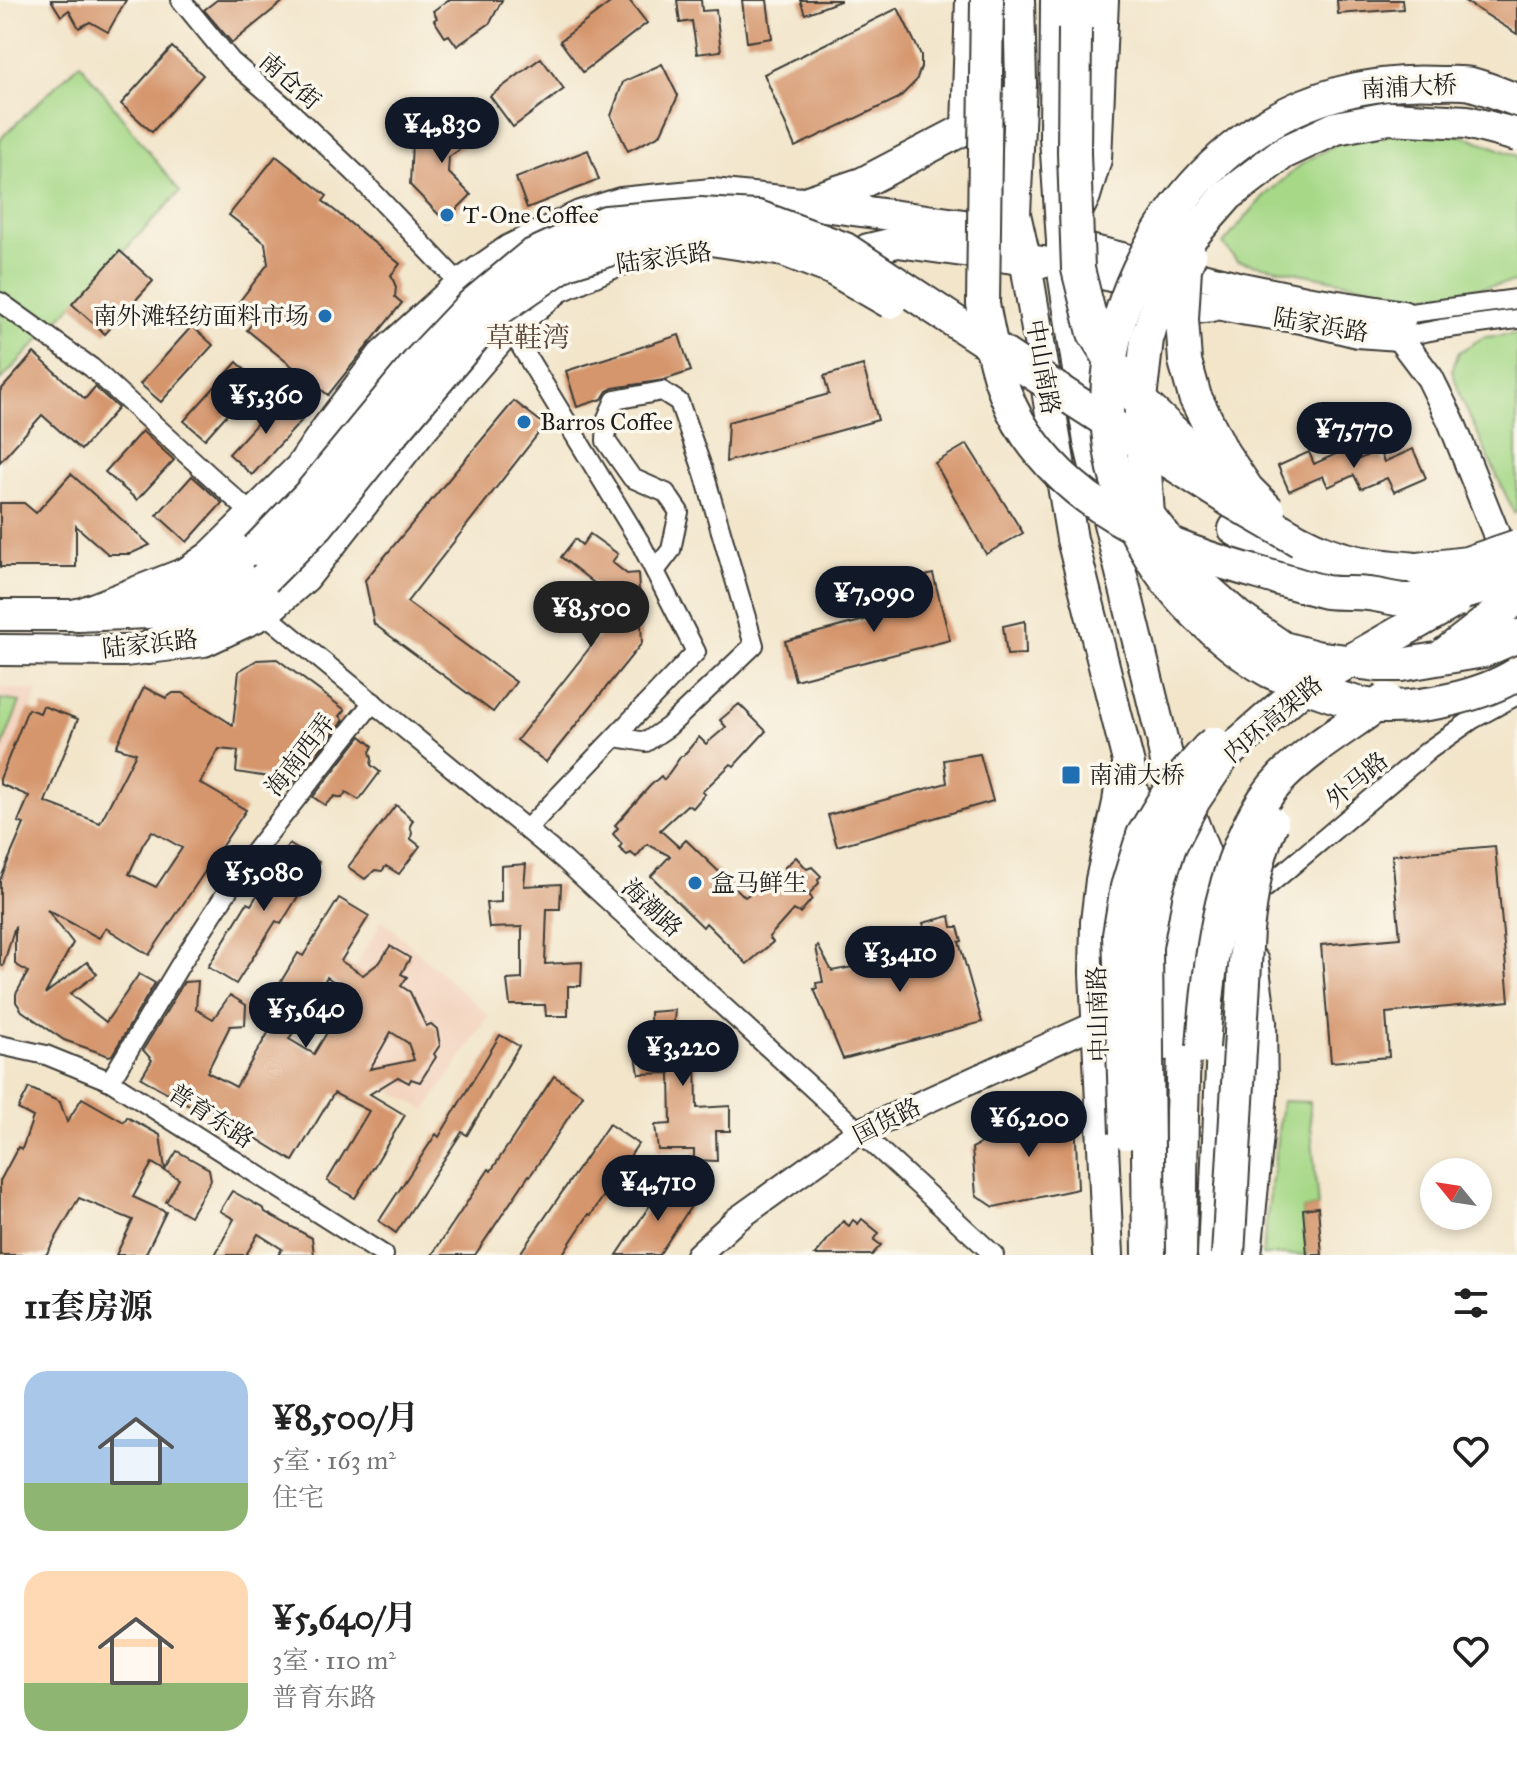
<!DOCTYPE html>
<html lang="zh">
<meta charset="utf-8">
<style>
body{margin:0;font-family:"IM FELL Great Primer","Noto Serif SC",serif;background:#f2f2f2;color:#222;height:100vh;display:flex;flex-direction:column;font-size:30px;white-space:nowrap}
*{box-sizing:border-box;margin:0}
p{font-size:26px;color:#767676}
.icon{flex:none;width:44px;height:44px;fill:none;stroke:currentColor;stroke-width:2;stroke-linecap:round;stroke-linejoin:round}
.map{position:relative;height:1255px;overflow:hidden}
.details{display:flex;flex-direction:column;background:#fff;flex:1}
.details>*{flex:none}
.needle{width:52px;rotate:300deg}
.tools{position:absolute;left:1420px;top:1158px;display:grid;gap:16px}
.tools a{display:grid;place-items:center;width:72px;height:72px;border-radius:50%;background:#fff;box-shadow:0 4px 12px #0003;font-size:40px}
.price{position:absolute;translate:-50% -68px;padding:0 18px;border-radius:28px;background:#111827;color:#fff;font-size:26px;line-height:52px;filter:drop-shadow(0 2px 4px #0008)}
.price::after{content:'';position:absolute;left:50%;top:48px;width:24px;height:18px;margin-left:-12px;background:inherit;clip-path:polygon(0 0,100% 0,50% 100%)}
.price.current{background:#222;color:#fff}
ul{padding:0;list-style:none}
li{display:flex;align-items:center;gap:24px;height:200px;padding:0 24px}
li span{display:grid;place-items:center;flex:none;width:224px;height:160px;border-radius:24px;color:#555}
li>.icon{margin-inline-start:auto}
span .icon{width:96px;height:96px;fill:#fffc;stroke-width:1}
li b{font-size:34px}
h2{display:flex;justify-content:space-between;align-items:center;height:96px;padding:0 24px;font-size:34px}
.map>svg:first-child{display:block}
.built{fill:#f3d4bf}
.green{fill:#a6d887;stroke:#617a52;stroke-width:2}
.building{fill:#d5966d;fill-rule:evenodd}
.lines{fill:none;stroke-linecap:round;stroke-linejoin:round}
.minor-casing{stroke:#3c3a36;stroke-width:22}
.tertiary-casing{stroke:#3c3a36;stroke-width:28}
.secondary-casing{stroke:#3c3a36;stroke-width:30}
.primary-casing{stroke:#3c3a36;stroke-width:34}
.trunk-casing{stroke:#3c3a36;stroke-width:36}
.minor{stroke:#fff;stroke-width:18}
.tertiary{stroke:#fff;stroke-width:24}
.secondary{stroke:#fff;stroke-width:26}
.primary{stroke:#fff;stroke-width:30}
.trunk{stroke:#fff;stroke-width:32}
.trunk-bridge-casing{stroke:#3c3a36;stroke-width:36;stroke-linecap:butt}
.trunk-bridge{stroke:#fff;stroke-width:32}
.poi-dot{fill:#1f6fb2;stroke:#fbf7ec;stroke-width:3}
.labels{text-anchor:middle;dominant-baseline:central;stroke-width:7;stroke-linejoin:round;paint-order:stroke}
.street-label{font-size:24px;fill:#1c1c1c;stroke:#fbf7ec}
.poi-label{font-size:24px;fill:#1c1c1c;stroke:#fbf7ec;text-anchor:start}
.quarter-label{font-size:28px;fill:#5d4738;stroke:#fbf7ec}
</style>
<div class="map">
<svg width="1517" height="1255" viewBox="0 0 1517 1255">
<rect width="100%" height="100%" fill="#fbf7ec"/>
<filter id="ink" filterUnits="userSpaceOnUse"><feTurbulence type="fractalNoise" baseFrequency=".0125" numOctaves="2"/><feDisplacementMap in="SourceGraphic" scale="16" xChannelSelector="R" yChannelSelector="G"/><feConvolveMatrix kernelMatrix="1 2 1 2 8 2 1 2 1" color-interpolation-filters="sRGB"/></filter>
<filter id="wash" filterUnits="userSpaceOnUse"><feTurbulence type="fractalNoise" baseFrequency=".006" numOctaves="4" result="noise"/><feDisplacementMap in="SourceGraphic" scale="32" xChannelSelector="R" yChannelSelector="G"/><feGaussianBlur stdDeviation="1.8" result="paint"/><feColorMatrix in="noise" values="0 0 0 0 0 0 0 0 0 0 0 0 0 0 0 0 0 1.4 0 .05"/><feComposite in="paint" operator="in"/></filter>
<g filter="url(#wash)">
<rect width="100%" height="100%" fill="#f2e5ca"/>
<g class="built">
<polygon points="0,687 38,691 0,793"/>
<polygon points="382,920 489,1016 426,1110 342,1064 376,1010 354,969"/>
</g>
<g class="green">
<polygon points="80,63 180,192 0,381 0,139"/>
<polygon points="1421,127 1471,138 1517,156 1517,282 1422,297 1237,261 1223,244 1263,197 1303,163 1347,138"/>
<polygon points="1517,334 1517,510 1514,513 1461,398 1452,370 1459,352 1484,337"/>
<polygon points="0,699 20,702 0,753"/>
<polygon points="1282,1101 1309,1102 1318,1207 1303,1209 1307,1255 1262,1255"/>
</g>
<g id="blocks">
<g class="building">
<polygon points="51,0 126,0 108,32 90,22 79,28 69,10 61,16"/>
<polygon points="217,0 285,0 232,43 204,10"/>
<polygon points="448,0 502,0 490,23 457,46 449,35 445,37 434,20 437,18 433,11"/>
<polygon points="614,0 629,0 647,23 583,72 560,41"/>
<polygon points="677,0 701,0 702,11 716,10 721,51 697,54 692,21 680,23"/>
<polygon points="742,0 767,0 772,38 747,42"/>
<polygon points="800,0 840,0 840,1 805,14"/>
<polygon points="1337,0 1402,0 1403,9 1338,14"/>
<polygon points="1463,0 1517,0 1517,34"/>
<polygon points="898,8 921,55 921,67 916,81 899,98 795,147 764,74"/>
<polygon points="172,47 203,75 152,132 121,104"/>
<polygon points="541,58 564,89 513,127 490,96"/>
<polygon points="662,64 678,96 660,135 628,151 611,116 623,82"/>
<polygon points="465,110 483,138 468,147 466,145 449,157 448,172 471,195 445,221 410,185 412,143 436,145 428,133"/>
<polygon points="588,150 599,180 527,208 516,178"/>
<polygon points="276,156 327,196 323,201 400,264 391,275 396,287 395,297 402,303 328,395 247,330 258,316 239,302 268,264 265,243 229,215"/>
<polygon points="120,251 153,281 105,334 72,304"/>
<polygon points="192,326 213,345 161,402 140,384"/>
<polygon points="679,335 691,371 664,380 613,388 607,391 602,399 577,407 566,371"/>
<polygon points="34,353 85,399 95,387 118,408 81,450 42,415 0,462 0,391"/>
<polygon points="237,362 257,381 205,439 184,421"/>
<polygon points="863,365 878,420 726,462 728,422 829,394 824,376"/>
<polygon points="280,398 303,419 252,475 229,454"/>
<polygon points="514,401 545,425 407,602 516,682 493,712 374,624 365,580"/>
<polygon points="142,431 174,460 137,500 105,472"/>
<polygon points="967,444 1023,533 986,554 935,463"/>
<polygon points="1347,449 1353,462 1379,450 1384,462 1413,449 1426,478 1394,492 1387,478 1361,489 1354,475 1328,487 1323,476 1289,491 1278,466 1309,452 1314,464"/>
<polygon points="71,474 150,545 130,554 108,554 76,526 76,567 0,567 0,503 24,503 36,513"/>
<polygon points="192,476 222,503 187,542 157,515"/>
<polygon points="590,534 618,554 612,562 627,574 638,573 642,643 546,762 517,740 610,622 608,594 561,557 575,539 582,545"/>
<polygon points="933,574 950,640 795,680 785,641 906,609 899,583"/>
<polygon points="1025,621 1026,654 1007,655 1003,626"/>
<path d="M 277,659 L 345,710 L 340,716 L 344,720 L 295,781 L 236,772 L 238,751 L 219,749 L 200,783 L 246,810 L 149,955 L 106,928 L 99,938 L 47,910 L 73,943 L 45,994 L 87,962 L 97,974 L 70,994 L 106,1022 L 139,974 L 155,983 L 112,1055 L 109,1056 L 64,1040 L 22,1011 L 16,1002 L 16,994 L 28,972 L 15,964 L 15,926 L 3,966 L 0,965 L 0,880 L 24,824 L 18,822 L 29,796 L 0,784 L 0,779 L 28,709 L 40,713 L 43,706 L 78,719 L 45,802 L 100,823 L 136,753 L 116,747 L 144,687 L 166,698 L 173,693 L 183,693 L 233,725 L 239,671 L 257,660 ZM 152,831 L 182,848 L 156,887 L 129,874 L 143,844 Z"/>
<polygon points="739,704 766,731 734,766 731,764 702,792 705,794 693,808 687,805 660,830 679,847 686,840 745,897 765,883 770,888 788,872 784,868 796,857 807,869 812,867 821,876 818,880 819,883 809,894 812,899 800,913 793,910 769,937 773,942 747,964 706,923 703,927 651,876 670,856 647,844 636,857 631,853 627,855 619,848 622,844 613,834 618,828 615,825 650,786 661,776 664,780 681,756 683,756 699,737 706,744 726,727 720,720"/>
<polygon points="361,736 373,746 370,752 372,758 371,765 380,772 359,800 346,792 342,798 335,796 325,805 313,797"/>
<polygon points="980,754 993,801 837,846 828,815 947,783 944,760"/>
<polygon points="396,805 413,820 410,826 412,832 411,839 420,846 399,874 386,866 382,871 375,870 365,879 348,867"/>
<polygon points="289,844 319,862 281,924 276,921 236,984 208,967 247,903 251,905"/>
<polygon points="1495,846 1509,1001 1386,1013 1389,1057 1331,1062 1321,945 1400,938 1392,855"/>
<polygon points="526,864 524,886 561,884 560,909 547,909 545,964 582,962 581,986 568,986 568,1016 546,1016 545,1005 510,1005 507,980 522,979 522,927 489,928 486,903 501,902 501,866"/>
<path d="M 339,898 L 369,916 L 341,961 L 363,975 L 380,962 L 390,946 L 410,958 L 401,974 L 407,977 L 401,986 L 410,992 L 426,1026 L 431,1024 L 437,1029 L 440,1045 L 434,1054 L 436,1057 L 420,1082 L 411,1079 L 409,1083 L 398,1077 L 370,1094 L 405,1115 L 355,1198 L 327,1181 L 369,1111 L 334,1093 L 293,1161 L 207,1108 L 204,1113 L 141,1078 L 152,1060 L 143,1050 L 184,982 L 198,981 L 196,1009 L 213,1019 L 230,995 L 246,1005 L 245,1025 L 230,1026 L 207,1072 L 236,1087 L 280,1013 L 267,1005 L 298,953 L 303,956 ZM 327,977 L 351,993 L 314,1054 L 289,1039 ZM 391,1032 L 408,1043 L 414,1060 L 370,1069 Z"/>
<polygon points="950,916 952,927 958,927 962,941 959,942 982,1022 843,1059 814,989 817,989 816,983 823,982 816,947 818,946 832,971 853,967 852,963 874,960 874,958 922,946 920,943 928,938 923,923"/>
<polygon points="675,1010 673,1032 710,1030 709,1054 696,1055 697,1108 730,1106 730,1131 716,1131 717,1161 694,1160 694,1150 658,1150 655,1125 671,1124 670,1073 639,1074 635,1049 651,1048 650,1012"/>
<polygon points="500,1035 519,1046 467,1135 462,1132 396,1233 379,1221 436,1134 439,1137"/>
<polygon points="554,1076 583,1095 530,1176 529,1175 475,1255 432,1255 489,1169 491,1171"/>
<polygon points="29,1088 60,1102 67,1122 82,1098 124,1122 127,1117 160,1135 165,1170 177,1151 209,1169 211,1180 190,1216 166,1202 179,1179 152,1163 133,1197 166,1212 145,1255 116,1255 133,1220 79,1198 46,1255 0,1255 0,1181 18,1147 22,1149 33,1117 18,1109"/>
<polygon points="1058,1103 1075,1114 1078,1189 994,1207 976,1195 972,1148"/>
<polygon points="609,1124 638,1144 591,1215 589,1214 562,1255 519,1255"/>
<polygon points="666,1181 695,1200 659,1255 617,1255"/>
<polygon points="232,1191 264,1209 265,1212 312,1238 314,1255 278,1255 282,1249 258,1234 246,1255 215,1255 234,1219 220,1211"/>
<polygon points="1318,1207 1322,1255 1307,1255 1303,1209"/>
<polygon points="862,1219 879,1233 874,1240 881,1245 872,1255 815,1255 843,1221 849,1226 853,1220 858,1224"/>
</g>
</g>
</g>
<g filter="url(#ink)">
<use href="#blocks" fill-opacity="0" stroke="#3c3a36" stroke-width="2"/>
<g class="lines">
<g class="minor-casing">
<g id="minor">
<polyline points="181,0 231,61 290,111 355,173 467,291"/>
<polyline points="0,302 92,368 253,515"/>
<polyline points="1403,314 1517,299"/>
<polyline points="502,321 509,327 641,544 696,652 527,829"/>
<polyline points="1399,337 1441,329 1517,319"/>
<polyline points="264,613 564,860 994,1255"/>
<polyline points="615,737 646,742 668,727 754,645 704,473 679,402 662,391 615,400 607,418 606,441 632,478 666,493 679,512 671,550 655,571"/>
<polyline points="1251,900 1429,750 1473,719 1517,695"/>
<polyline points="0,1045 46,1055 110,1081 384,1255"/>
<polyline points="110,1081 183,960 247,861 373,702"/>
</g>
</g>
<g class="tertiary-casing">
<polyline id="tertiary" points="698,1255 736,1220 860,1131 1098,1023"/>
</g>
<g class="secondary-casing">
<g id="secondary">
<polyline points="1062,241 1242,286 1306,299 1403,314 1399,337 1430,378 1451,421 1495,531 1506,568"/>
<polyline points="1062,265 1151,289"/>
<polyline points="1193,301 1247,312 1301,320 1357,334 1399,337"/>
</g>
</g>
<g class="primary-casing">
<g id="primary">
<polyline points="1019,0 1021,83 1015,214 1025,258 1072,539 1129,765 1136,821"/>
<polyline points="1056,0 1055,137 1062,241 1062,265 1089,442 1164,747 1207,859 1220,917"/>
<polyline points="967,128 971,0"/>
<polyline points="808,201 862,183 967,128 1003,102"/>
<polyline points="1076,214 1085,196 1096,159 1103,0"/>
<polyline points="837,262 849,261 868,249 898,242 1043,262"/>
<polyline points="1161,312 1212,306"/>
<polyline points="0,615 77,615 188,572 211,556 300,468 328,427 382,356 460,285 510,250 580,216 621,203 712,194 801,203 1009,231"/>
<polyline points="0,650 125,651 204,641 264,613 305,577 420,431 509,327 558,287 619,260 627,259"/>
<polyline points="1108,1255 1095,972 1096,922 1101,880 1118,803 1121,778"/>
<polyline points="1213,1255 1223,1022 1223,965"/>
<polyline points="1246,1255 1262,1094 1261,1022 1253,962"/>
</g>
</g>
<g class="trunk-casing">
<g id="trunk">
<polyline points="1075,0 1075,28"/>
<polyline points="1235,529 1281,557 1353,588"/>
<path d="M 1300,541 C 1342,563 1370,565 1417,569"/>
<polyline points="77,615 148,612 204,583 257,549"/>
<polyline points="149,648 264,579"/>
<polyline points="1164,747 1185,850 1189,895 1182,1113 1180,1255"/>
<path d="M 1134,796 C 1174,877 1165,956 1164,1044"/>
</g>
</g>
<use href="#minor" class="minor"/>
<use href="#tertiary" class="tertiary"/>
<use href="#secondary" class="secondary"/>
<use href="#primary" class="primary"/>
<use href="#trunk" class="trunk"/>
<g class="trunk-bridge-casing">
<g id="trunk-bridge">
<path d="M 987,0 L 983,304 C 992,350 1000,397 1027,435 C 1083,516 1171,549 1262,574 C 1283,580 1305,587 1326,592 C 1340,594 1355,592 1368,594 C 1380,595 1392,599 1404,600 C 1443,601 1480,589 1517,578"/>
<polyline points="1075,28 1074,153 1078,269 1094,333 1131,392 1217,473"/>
<path d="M 1517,100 C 1502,95 1487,88 1471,84 C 1462,82 1451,83 1441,83 C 1406,81 1373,84 1340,93 C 1269,112 1210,158 1168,218 C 1082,343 1084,500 1193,611 C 1215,633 1242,656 1269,671 C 1280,676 1292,680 1303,685 C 1326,694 1359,706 1384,707 C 1425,708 1482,696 1517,674"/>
<polyline points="1517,135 1467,122 1389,118 1336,128 1283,153 1228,195 1191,237 1163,287 1147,339 1140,399 1148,515 1203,586 1238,617 1283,648 1316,657 1377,665 1401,665 1483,651 1517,636"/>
<polyline points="1190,255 1185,268 1182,319 1185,361 1195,397 1223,453 1247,489 1269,511"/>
<polyline points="257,549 310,494 421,359 472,305 531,256 606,222 700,214 758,217 845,249 1075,401 1234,503 1300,541"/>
<polyline points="1417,569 1467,563 1517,546"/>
<polyline points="264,579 318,525 380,448 496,311 566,263 639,241 711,239 784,250 831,268 890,302"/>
<polyline points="1445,654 1517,598"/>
<path d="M 1203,1047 C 1209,963 1221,839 1283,776 C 1315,745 1351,725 1386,699"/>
<polyline points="1126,1133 1119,935 1127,887 1143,835 1167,795 1207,749 1214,743"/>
<polyline points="1149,1255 1146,947 1156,890 1170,846 1194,800 1223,757 1301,689 1455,601"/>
<path d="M 1228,1255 L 1247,930 C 1252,892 1256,857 1272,823"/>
</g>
</g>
<use href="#trunk-bridge" class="trunk-bridge"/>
</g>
</g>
<g class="poi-dot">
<circle cx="447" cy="215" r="8"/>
<circle cx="325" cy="316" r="8"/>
<circle cx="524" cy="422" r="8"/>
<rect x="1061" y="765" width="20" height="20" rx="4"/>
<circle cx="695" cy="883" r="8"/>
</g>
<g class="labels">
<g class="street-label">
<text transform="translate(290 81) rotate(41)">南仓街</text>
<text transform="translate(1409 87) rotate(-3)">南浦大桥</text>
<text transform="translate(664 258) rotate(-8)">陆家浜路</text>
<text transform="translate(1321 325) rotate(10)">陆家浜路</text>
<text transform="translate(1043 367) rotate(80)">中山南路</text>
<text transform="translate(150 644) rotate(-6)">陆家浜路</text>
<text transform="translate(1273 719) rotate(-40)">内环高架路</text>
<text transform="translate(300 755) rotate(-52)">海南西弄</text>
<text transform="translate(1357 780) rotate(-40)">外马路</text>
<text transform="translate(652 908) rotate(43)">海潮路</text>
<text transform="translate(1098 1014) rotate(-92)">中山南路</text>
<text transform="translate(211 1116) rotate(33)">普育东路</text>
<text transform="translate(887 1121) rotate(-27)">国货路</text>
</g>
<g class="poi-label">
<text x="463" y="215">T-One Coffee</text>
<text x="309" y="316" text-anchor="end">南外滩轻纺面料市场</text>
<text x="540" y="422">Barros Coffee</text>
<text x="1089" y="775">南浦大桥</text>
<text x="711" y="883">盒马鲜生</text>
</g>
<g class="quarter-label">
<text x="528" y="337">草鞋湾</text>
</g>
</g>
</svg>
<div class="tools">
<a><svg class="needle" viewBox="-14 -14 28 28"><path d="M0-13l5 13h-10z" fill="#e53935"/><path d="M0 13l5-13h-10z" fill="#767676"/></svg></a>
</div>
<b class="price" style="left:442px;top:165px">¥4,830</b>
<b class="price" style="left:266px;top:436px">¥5,360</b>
<b class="price" style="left:1354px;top:470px">¥7,770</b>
<b class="price" style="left:874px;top:634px">¥7,090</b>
<b class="price current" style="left:591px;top:649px">¥8,500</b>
<b class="price" style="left:264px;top:913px">¥5,080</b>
<b class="price" style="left:900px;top:994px">¥3,410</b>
<b class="price" style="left:306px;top:1050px">¥5,640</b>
<b class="price" style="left:683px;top:1088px">¥3,220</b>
<b class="price" style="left:1029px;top:1159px">¥6,200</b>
<b class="price" style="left:658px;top:1223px">¥4,710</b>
</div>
<section class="details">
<h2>11套房源<svg class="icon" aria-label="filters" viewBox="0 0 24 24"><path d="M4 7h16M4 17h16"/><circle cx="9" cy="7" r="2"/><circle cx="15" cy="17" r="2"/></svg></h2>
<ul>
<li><span style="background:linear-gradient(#a9c7e8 70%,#8fb573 0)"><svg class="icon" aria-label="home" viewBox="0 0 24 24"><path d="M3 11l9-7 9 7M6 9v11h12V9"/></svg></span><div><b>¥8,500/月</b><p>5室 · 163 m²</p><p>住宅</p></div><svg class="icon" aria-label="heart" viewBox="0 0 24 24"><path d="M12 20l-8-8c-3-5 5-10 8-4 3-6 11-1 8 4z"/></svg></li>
<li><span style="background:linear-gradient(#ffd9b3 70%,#8fb573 0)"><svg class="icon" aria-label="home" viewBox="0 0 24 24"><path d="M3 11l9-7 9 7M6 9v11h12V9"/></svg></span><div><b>¥5,640/月</b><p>3室 · 110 m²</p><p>普育东路</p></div><svg class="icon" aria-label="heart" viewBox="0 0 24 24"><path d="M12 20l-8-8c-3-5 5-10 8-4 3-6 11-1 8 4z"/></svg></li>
</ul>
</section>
